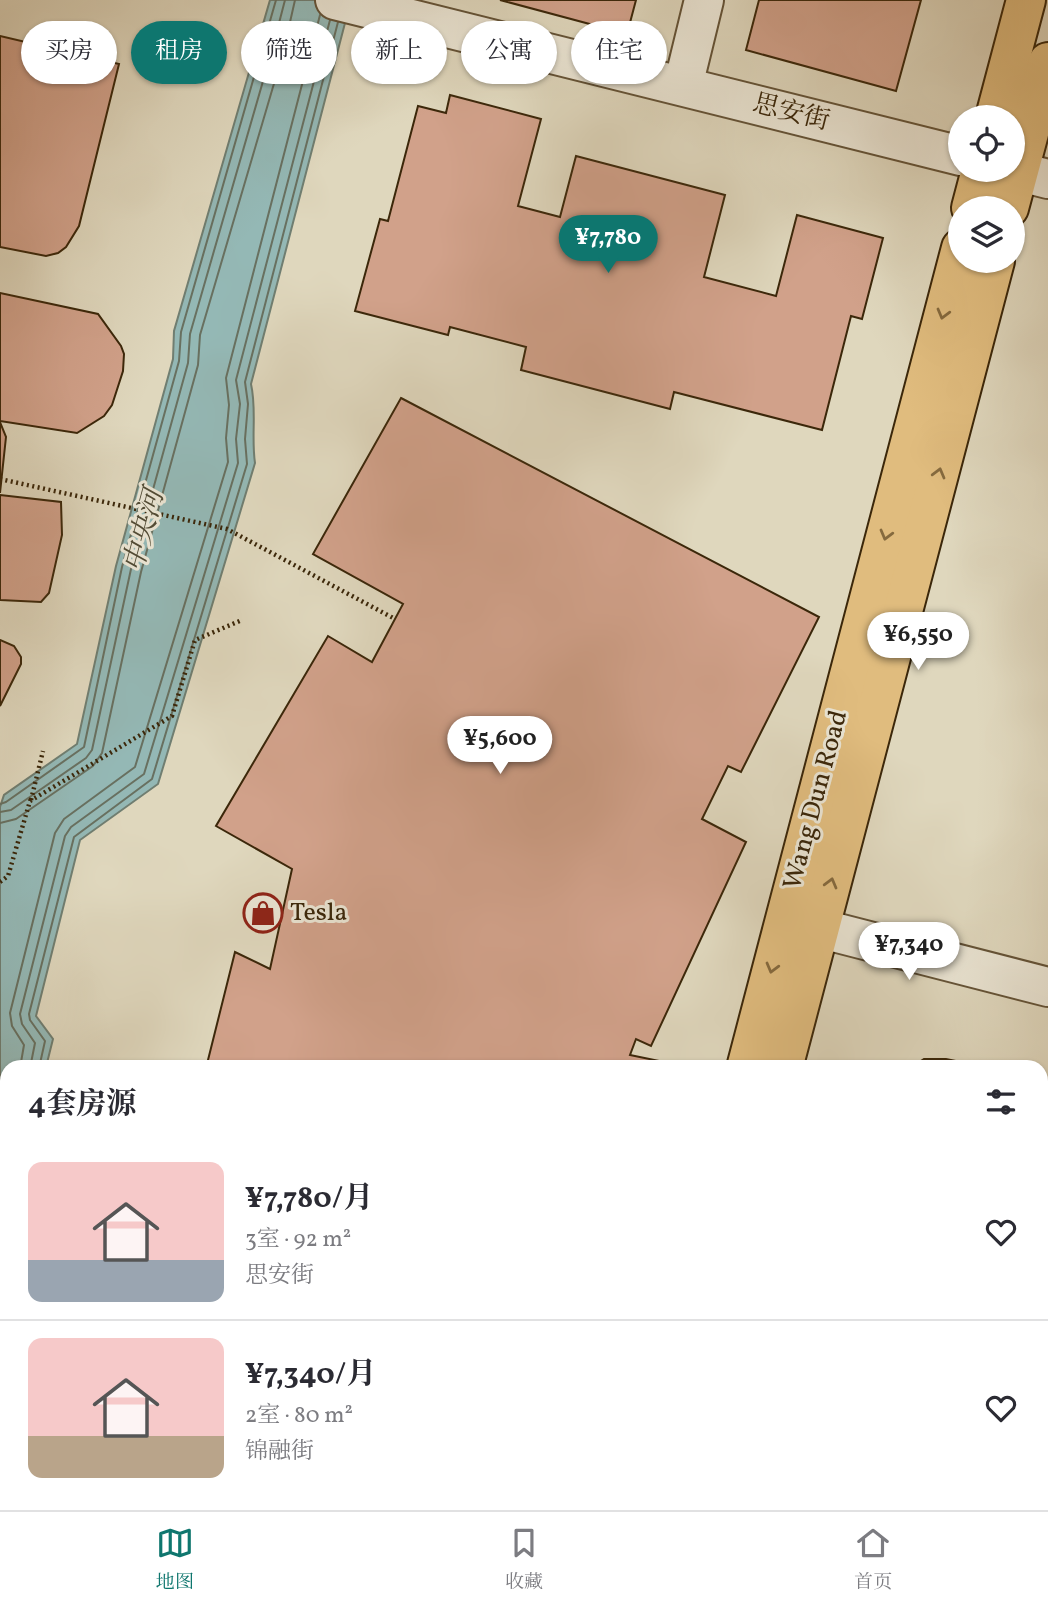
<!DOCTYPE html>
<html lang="zh">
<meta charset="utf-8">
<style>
body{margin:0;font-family:Vollkorn,"Noto Serif SC",serif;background:#f2f2f3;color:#2b2b33;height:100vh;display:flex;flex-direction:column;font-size:26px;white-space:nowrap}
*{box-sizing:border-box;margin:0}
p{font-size:23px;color:#7c7c81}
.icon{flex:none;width:38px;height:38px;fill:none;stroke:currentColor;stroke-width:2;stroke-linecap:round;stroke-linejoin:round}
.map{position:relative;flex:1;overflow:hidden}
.details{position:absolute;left:0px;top:1060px;width:1048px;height:450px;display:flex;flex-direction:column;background:#fff;border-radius:21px 21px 0 0;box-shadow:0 2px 5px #0004}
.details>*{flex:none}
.hud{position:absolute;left:21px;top:21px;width:1006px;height:63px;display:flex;gap:14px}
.tools{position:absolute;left:948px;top:105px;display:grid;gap:14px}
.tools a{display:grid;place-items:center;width:77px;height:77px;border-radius:50%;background:#fff;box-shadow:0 2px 5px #0004;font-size:35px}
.price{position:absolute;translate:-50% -60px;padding:0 16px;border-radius:24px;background:#fff;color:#222;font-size:23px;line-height:46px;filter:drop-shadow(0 2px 4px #0008)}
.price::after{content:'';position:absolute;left:50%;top:42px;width:21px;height:16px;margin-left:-10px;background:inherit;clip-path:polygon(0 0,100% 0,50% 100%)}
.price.selected{background:#0f766e;color:#fff}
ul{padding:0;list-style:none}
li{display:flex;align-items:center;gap:21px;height:175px;padding:0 28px}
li+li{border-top:2px solid #e1e1e2}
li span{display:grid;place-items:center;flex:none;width:196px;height:140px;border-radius:14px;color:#555}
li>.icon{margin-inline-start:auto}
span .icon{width:84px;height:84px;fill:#fffc;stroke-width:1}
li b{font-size:30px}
h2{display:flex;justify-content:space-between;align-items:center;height:84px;padding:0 28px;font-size:30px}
.tag{padding:0 24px;border-radius:32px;background:#fff;box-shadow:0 2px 5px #0004;font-size:24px;line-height:63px}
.tag.selected{background:#0f766e;color:#fff}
.tabs{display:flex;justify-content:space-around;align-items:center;height:98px;border-top:2px solid #e1e1e2;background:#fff;font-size:19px;color:#7c7c81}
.tabs a{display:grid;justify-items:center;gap:4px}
.tabs .selected{color:#0f766e}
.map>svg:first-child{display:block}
.water{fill:#94b8b5;stroke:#707e71;stroke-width:2}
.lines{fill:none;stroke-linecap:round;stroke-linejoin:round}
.shore{stroke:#687060;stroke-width:2}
.building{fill:#d1a18a;stroke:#3b270a;stroke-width:2}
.minor-casing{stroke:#645337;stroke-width:42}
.major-casing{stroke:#3b270a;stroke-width:42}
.path{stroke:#3b270a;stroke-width:4.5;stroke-dasharray:2 3.5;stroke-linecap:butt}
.minor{stroke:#eae5d4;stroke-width:38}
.major{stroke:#e0bc7e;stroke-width:38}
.oneway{stroke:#856a3e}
.labels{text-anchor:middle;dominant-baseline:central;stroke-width:6;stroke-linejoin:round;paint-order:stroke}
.street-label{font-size:26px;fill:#3b270a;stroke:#eae5d4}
.poi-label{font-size:26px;fill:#3b270a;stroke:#eae5d4;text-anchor:start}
.water-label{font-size:28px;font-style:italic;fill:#514b35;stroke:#eae5d4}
</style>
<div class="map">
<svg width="1048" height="1510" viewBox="0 0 1048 1510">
<rect width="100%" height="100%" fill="#dfd7bd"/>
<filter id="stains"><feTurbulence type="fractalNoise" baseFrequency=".00286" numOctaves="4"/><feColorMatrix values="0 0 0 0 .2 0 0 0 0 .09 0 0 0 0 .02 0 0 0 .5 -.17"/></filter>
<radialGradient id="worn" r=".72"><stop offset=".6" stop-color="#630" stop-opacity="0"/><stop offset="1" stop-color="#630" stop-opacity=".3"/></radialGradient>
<path class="water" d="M 270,0 L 351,0 L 251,384 C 257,410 251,436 255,463 L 158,784 L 80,840 L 36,1016 L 53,1039 L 46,1067 L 7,1068 L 7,1328 L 0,1353 L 0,807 L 4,795 L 77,744 L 116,566 L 173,359 L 174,331 Z"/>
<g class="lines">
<g class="shore">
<polyline points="0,804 6,802 84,747 122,567 179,361 181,332 276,0"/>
<polyline points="0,812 11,810 86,758 92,750 131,569 188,363 190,334 272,50 285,0"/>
<polyline points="0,823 16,819 93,766 102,753 141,572 198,365 200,335 283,53 295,0"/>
<polyline points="20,1068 24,1045 12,1026 10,1013 55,833 64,819 135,767 228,462 226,438 229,405 226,378 320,15"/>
<polyline points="30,1068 35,1043 22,1024 20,1014 65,836 71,827 144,774 238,463 236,439 240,404 236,380 330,20"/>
<polyline points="39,1068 45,1041 30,1020 29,1014 74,837 152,779 247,464 245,439 248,404 245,382 338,22"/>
</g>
</g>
<g class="building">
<polygon points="500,0 636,0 627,34"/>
<polygon points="759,0 921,0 896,91 746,50"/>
<polygon points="0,36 119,64 79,226 66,247 58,253 46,256 0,247"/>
<polygon points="450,95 541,119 518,206 560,217 576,156 725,195 704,277 776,296 797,215 883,238 862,319 851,316 822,430 674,392 670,409 521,370 526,347 450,327 448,335 355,311 380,219 388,221 418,106 446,113"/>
<polygon points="0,293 98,314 121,346 124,354 123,371 112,405 104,416 77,433 0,421"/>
<polygon points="401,398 819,617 741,772 728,766 702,819 746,842 651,1046 636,1039 630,1055 669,1063 668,1068 206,1068 235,952 270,969 292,869 216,826 328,636 372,662 403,604 313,554"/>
<polygon points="0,422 6,437 0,493"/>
<polygon points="0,495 61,502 62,535 49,593 41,602 0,600"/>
<polygon points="0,640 14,646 21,657 21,664 0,706"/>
<polygon points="924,1059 946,1059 961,1062 960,1068 910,1068"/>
<polygon points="1041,1082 1048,1083 1048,1244 1041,1242"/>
<polygon points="1041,1242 1048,1244 1048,1364 1041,1360"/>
<polygon points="1041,1360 1048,1364 1048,1441 1041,1440"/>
<polygon points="1041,1477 1048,1478 1048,1510 905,1510 906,1503 1041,1503"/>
<polygon points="194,1503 517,1503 514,1510 211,1510"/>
<polygon points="833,1503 851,1503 850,1510 831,1510"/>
<polygon points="851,1503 906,1503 904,1510 850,1510"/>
</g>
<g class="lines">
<g class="minor-casing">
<g id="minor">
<polyline points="335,0 961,156"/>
<polyline points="683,86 704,0"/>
<polyline points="1013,170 1048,179"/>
<polyline points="787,920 1048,987"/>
</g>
</g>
<g class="major-casing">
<g id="major">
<polyline points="995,117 1026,0"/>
<polyline points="971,208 981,170"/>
<polyline points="1009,208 1048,62"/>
<polyline points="746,1068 961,248"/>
<polyline points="783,1068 995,261"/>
<polyline points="631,1510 632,1503"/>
<polyline points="667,1510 669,1503"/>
</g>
</g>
<g class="path">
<polyline points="0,479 227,529 395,619"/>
<polyline points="31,800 43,751"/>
<polyline points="0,882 8,876 30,801 172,716 195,640 242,620"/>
<polyline points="0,1256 7,1252"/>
</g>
<use href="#minor" class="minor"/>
<use href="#major" class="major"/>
</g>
<defs><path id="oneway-chevron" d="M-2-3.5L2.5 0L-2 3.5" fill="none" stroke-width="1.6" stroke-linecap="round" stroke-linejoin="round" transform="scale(1.75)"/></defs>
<g class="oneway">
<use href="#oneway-chevron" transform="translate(943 314) rotate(105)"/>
<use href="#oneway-chevron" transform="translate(939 473) rotate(-75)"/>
<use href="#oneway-chevron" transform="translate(886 535) rotate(105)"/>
<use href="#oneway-chevron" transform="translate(831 883) rotate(-75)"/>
<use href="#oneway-chevron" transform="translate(772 968) rotate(105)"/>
</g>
<defs>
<g id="shop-ring" transform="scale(2.0125)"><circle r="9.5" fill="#eae5d4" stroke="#8f2418" stroke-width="1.5"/><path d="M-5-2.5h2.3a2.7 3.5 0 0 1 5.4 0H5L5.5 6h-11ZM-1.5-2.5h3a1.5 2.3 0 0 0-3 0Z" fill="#8f2418"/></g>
</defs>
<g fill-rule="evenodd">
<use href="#shop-ring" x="263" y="913"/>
</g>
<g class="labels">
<g class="street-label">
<text transform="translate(791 113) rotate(14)">思安街</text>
<text transform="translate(816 800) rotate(-75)">Wang Dun Road</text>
</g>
<g class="poi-label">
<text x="290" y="913">Tesla</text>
</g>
<g class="water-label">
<text transform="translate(145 531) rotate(-75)">中央河</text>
</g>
</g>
<rect width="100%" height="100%" filter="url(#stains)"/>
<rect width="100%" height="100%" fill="url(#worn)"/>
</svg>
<div class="tools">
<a><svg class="icon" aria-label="locate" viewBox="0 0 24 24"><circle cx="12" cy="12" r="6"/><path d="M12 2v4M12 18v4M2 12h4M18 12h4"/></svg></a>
<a><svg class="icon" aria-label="layers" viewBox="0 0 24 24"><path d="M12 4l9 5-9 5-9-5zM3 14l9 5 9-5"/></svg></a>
</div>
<b class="price selected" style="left:608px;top:275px">¥7,780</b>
<b class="price" style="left:918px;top:672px">¥6,550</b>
<b class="price" style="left:500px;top:776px">¥5,600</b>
<b class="price" style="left:909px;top:982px">¥7,340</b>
<div class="hud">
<a class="tag">买房</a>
<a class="tag selected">租房</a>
<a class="tag">筛选</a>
<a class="tag">新上</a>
<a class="tag">公寓</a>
<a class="tag">住宅</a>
</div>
<section class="details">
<h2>4套房源<svg class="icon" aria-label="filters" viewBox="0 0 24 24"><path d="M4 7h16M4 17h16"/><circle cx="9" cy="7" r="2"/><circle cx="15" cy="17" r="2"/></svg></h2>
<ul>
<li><span style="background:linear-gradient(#f6c9c9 70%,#9aa5b1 0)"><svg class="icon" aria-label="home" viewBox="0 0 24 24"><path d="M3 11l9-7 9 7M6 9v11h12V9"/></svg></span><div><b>¥7,780/月</b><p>3室 · 92 m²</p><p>思安街</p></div><svg class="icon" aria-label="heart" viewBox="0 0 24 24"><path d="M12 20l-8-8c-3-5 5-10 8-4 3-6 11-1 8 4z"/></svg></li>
<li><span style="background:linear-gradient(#f6c9c9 70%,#b9a48a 0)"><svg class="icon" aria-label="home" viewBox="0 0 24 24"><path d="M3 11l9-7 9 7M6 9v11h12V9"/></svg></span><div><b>¥7,340/月</b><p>2室 · 80 m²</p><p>锦融街</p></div><svg class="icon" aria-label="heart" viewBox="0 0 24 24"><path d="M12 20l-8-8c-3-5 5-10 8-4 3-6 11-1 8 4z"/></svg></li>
</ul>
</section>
</div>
<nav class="tabs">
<a class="selected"><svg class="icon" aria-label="map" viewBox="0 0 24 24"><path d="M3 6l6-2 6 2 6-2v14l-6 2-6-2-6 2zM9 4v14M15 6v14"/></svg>地图</a>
<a><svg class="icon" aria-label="saved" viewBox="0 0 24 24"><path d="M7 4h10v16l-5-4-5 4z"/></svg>收藏</a>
<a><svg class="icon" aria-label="home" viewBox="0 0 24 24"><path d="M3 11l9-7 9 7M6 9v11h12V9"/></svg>首页</a>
</nav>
